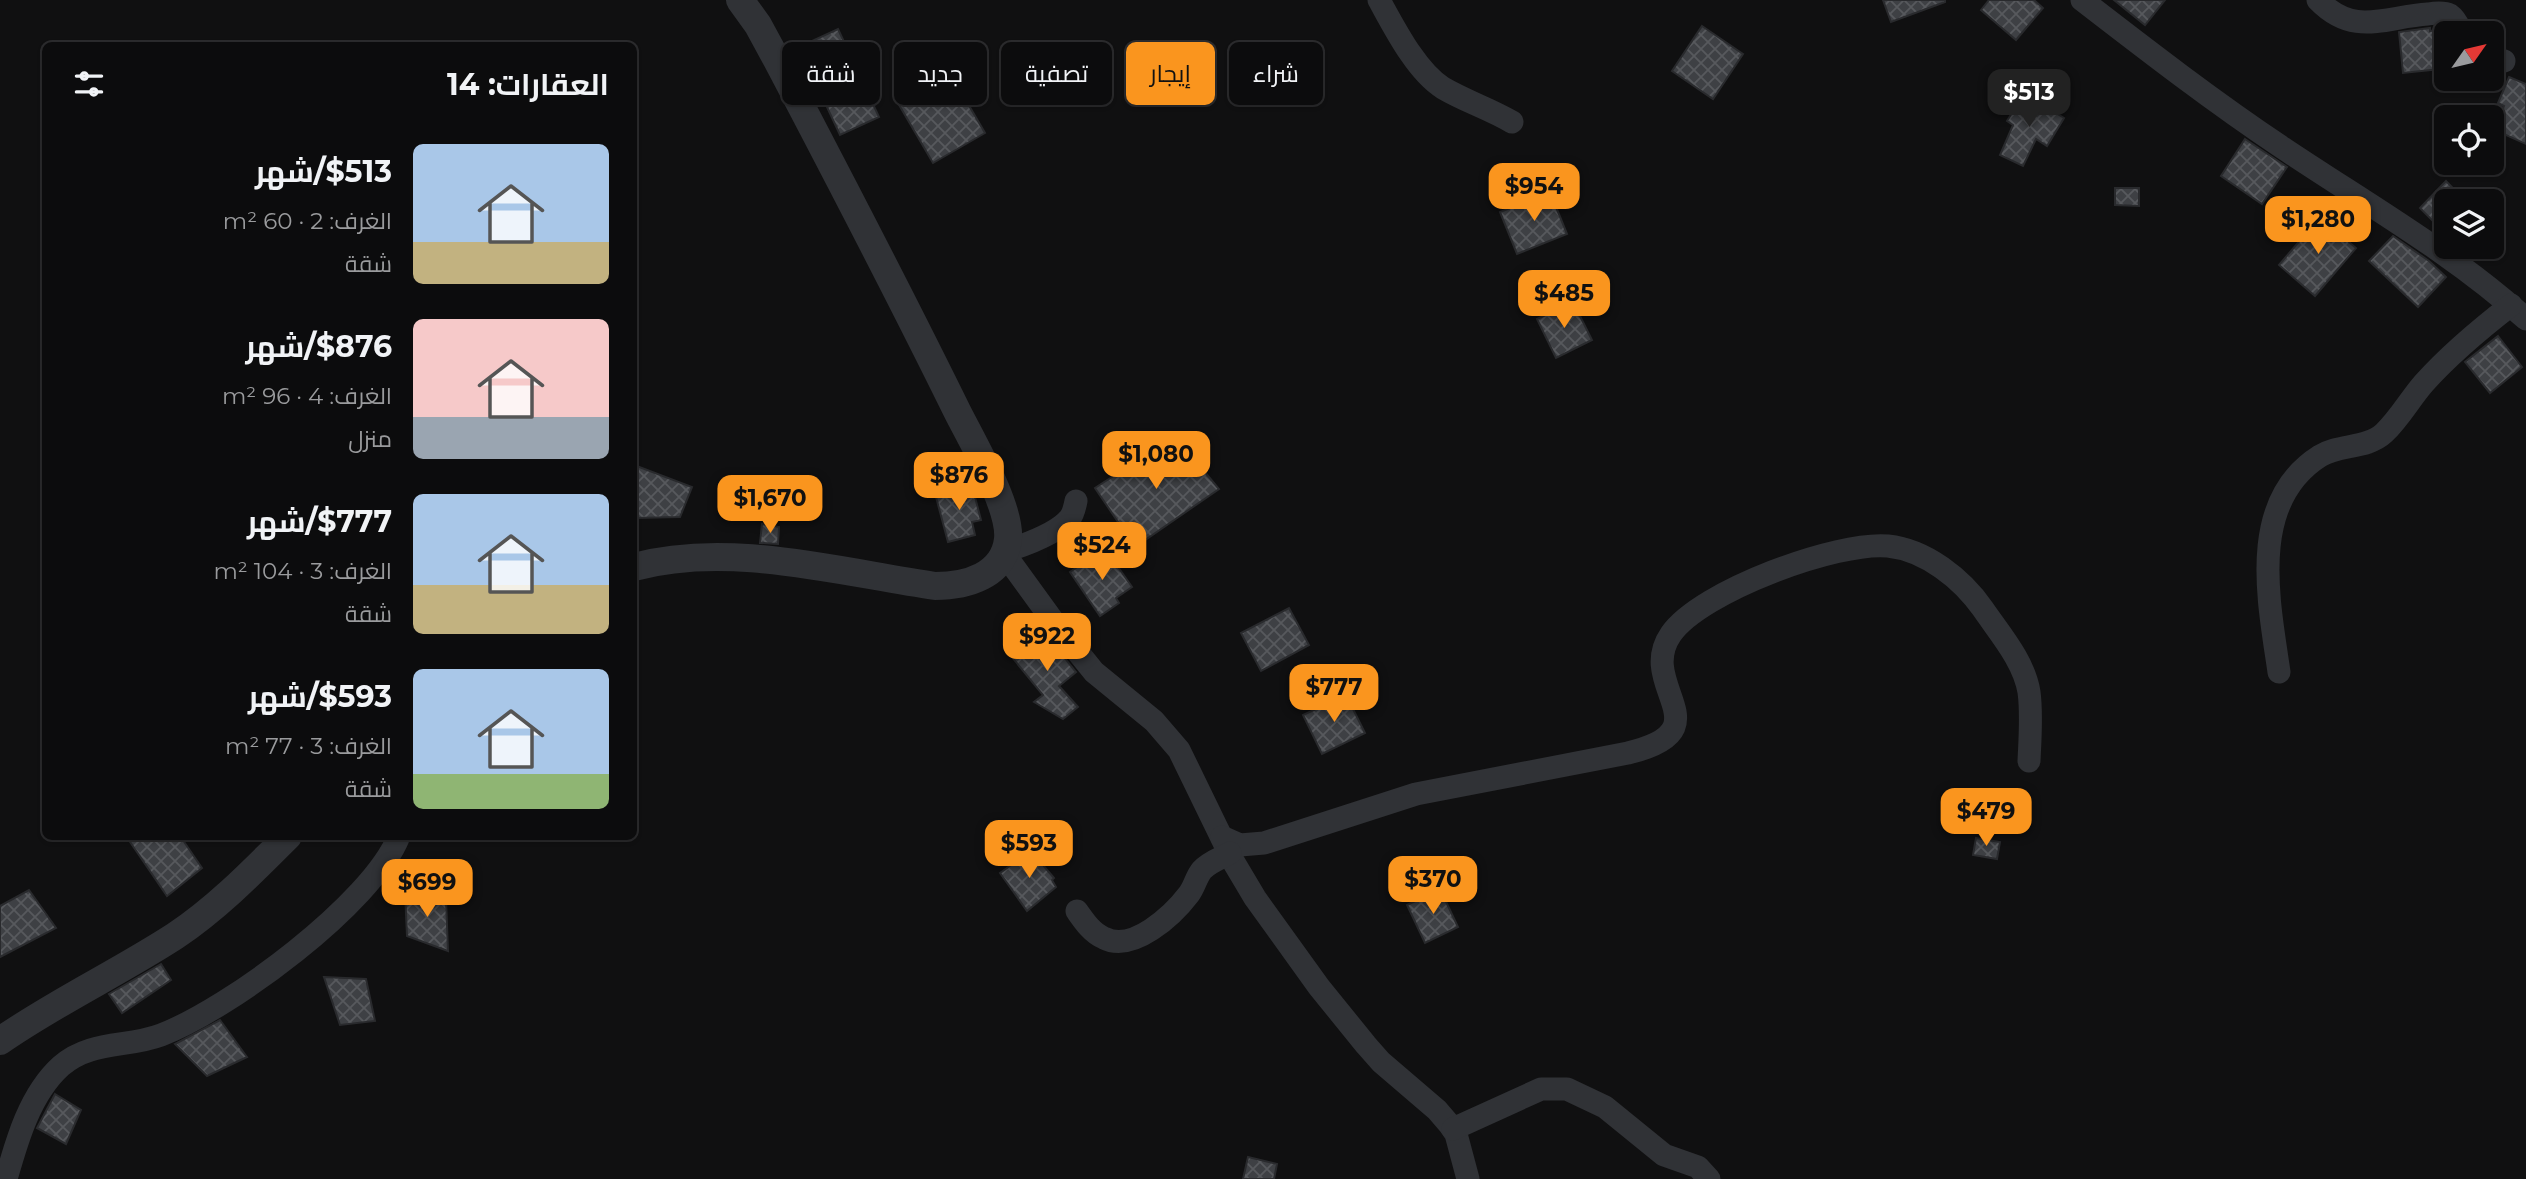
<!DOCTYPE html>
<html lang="ar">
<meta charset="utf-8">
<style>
body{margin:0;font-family:Montserrat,Cairo,sans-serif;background:#151516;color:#f1f3f6;direction:rtl;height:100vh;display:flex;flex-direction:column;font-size:26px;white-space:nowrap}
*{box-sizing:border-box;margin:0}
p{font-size:23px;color:#9a9b9d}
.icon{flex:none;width:38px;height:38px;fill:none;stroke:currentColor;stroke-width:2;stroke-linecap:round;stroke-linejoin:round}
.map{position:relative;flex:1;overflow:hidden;direction:ltr}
.drawer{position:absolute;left:42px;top:42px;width:595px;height:798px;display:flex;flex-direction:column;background:#0c0c0d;border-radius:10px;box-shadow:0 2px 5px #0004,0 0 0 2px #2c2c2e;direction:rtl}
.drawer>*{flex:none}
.hud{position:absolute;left:658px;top:42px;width:665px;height:63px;direction:rtl;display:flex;gap:14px}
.needle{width:46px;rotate:56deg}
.fabs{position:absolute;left:2434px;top:21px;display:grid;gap:14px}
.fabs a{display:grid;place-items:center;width:70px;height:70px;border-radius:10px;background:#0c0c0d;box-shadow:0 2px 5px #0004,0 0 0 2px #2c2c2e;font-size:35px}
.price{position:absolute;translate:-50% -60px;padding:0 16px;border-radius:14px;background:#fa951e;color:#111;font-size:23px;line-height:46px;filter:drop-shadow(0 2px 4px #0008)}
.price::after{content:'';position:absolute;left:50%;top:42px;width:21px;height:16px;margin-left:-10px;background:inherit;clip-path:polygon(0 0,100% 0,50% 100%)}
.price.selected{background:#222;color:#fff}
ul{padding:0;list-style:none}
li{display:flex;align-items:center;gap:21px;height:175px;padding:0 28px}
li span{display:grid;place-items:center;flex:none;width:196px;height:140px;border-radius:10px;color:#555}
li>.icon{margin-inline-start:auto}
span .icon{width:84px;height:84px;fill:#fffc;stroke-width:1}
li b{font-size:30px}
h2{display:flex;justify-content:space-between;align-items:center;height:84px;padding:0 28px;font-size:30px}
.tag{padding:0 24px;border-radius:10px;background:#0c0c0d;box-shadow:0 2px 5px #0004,0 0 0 2px #2c2c2e;font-size:24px;line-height:63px}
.tag.selected{background:#fa951e;color:#111}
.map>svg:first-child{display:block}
.building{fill:url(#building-cross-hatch);stroke:#292a2d;stroke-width:2}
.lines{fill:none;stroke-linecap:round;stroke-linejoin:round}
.minor{stroke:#303236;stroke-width:23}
.tertiary{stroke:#303236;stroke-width:28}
</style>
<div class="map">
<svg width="2526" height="1179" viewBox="0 0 2526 1179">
<defs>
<pattern id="building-cross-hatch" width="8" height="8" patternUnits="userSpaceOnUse" patternTransform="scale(1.75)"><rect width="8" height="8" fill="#3e4044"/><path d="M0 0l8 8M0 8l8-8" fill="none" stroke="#57595d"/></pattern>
</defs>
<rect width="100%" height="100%" fill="#101011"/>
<g class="building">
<polygon points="1883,0 1945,0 1945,2 1891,22"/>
<polygon points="1989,0 2034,0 2043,8 2016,40 1981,10"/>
<polygon points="2114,0 2165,0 2145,25"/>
<polygon points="1702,26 1743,54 1713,99 1672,71"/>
<polygon points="2430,28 2430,31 2436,30 2440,69 2403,73 2399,32"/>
<polygon points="838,29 879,117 840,135 799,47"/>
<polygon points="950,73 985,133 933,163 898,103"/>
<polygon points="2509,77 2526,84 2526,144 2497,131 2502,121 2498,120 2504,106 2498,103"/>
<polygon points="2024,93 2064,118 2047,146 2036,139 2023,166 2000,155 2013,125 2007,121"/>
<polygon points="2245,139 2287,167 2262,204 2221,176"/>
<polygon points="2446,181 2465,201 2446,201 2446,234 2420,208"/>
<polygon points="2115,188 2139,188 2139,206 2115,205"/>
<polygon points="1550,192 1567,234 1517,254 1500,212"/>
<polygon points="2320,217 2356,248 2315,296 2279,265"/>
<polygon points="2393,236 2429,261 2446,277 2418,307 2369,261"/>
<polygon points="1573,302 1592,340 1556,358 1537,319"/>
<polygon points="2498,336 2522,367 2490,393 2465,362"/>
<polygon points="1175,436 1219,489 1135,547 1095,488"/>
<polygon points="634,465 692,487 680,517 634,518"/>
<polygon points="971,482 981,520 972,522 975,535 948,542 936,497 947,494 946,489"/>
<polygon points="762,524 779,527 778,544 760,543"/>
<polygon points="1107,551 1132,587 1116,598 1119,603 1100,616 1070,572 1086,561 1088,564"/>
<polygon points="1289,608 1309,645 1261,671 1241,633"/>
<polygon points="1042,630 1076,672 1059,686 1078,707 1063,719 1034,702 1043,695 1011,656"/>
<polygon points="1346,695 1365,733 1322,754 1303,715"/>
<polygon points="126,836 180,836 202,868 167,896"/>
<polygon points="1976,838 2000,842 1997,859 1973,855"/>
<polygon points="1031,851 1054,878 1052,880 1056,887 1027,911 1000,873"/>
<polygon points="1440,889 1458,927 1425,943 1407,905"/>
<polygon points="29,890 56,928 0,957 0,906"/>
<polygon points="405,892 446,898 448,951 407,936"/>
<polygon points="161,964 171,980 122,1013 109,994"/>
<polygon points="324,977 366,979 375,1021 340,1025"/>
<polygon points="220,1020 247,1057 207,1076 175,1044"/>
<polygon points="55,1094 81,1110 66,1144 37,1128"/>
<polygon points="1248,1157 1277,1164 1274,1179 1243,1179"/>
</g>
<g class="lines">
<g class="minor">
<path d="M 1379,0 C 1394,27 1416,71 1443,88 C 1465,101 1490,109 1512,122"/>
<path d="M 2082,0 C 2148,51 2214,102 2283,148 C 2365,203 2453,253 2526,319"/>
<path d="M 2318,0 C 2354,37 2384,17 2428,14 C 2434,13 2444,12 2450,15 C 2456,19 2459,27 2462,33"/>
<polyline points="2492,57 2504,61"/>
<path d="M 1076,501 C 1075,506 1073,514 1070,518 C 1057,534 1022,546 1003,552 L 1056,625 L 1094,672 L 1154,721 L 1179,750 L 1233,861 L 1255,898 L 1319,987 L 1366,1045 L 1381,1062 L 1437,1110 L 1449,1124 L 1456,1134 L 1468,1179"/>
<path d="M 2279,672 C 2269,602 2247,502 2320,456 C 2339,444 2367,449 2384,433 C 2399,419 2410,399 2424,383 C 2450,354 2480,329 2511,305"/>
<path d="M 1222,837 L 1240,845 L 1264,843 L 1416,794 L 1628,753 C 1727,729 1635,686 1671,634 C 1701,591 1838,541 1888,546 C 1926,550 1962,579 1983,609 C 2000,634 2024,661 2029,692 C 2032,714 2030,738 2029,761"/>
<path d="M 1077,911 C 1084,921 1092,933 1104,938 C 1133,953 1173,915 1189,894 C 1195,886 1196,877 1202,870 C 1209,862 1221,858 1230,853"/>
<polyline points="1453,1129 1541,1089 1567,1089 1605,1107 1664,1155 1698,1167 1709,1179"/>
<path d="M 6,1179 C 17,1140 30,1094 61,1066 C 91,1040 127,1048 161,1035 C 229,1009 372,904 399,836"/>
</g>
<g class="tertiary">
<path d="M 634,567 C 729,541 839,572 935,586 C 966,586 1004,576 1008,539 C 1011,507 972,441 957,411 C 899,293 838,176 777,60 L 758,25 L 740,0"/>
<path d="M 0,1041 C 56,1002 118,973 175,936 C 217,908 253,871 288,836"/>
</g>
</g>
</svg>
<div class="fabs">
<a><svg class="needle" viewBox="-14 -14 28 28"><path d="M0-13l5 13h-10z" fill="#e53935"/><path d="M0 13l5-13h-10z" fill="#9a9b9d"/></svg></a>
<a><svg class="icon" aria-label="locate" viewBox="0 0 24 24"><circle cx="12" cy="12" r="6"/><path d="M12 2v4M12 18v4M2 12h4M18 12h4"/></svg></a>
<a><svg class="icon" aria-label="layers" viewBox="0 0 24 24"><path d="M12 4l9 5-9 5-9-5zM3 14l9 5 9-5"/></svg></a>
</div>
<b class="price selected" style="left:2029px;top:129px">$513</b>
<b class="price" style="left:1534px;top:223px">$954</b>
<b class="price" style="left:2318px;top:256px">$1,280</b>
<b class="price" style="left:1564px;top:330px">$485</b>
<b class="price" style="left:1156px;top:491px">$1,080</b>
<b class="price" style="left:959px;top:512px">$876</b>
<b class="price" style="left:770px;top:535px">$1,670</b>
<b class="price" style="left:1102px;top:582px">$524</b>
<b class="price" style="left:1047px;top:673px">$922</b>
<b class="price" style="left:1334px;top:724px">$777</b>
<b class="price" style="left:1986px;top:848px">$479</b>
<b class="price" style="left:1029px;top:880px">$593</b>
<b class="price" style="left:1433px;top:916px">$370</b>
<b class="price" style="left:427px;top:919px">$699</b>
<div class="hud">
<a class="tag">شراء</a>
<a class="tag selected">إيجار</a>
<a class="tag">تصفية</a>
<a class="tag">جديد</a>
<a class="tag">شقة</a>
</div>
<section class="drawer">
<h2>العقارات: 14<svg class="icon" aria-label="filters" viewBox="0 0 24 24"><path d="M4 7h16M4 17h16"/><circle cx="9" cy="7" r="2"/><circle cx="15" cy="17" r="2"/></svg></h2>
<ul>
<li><span style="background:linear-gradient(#a9c7e8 70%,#c2b280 0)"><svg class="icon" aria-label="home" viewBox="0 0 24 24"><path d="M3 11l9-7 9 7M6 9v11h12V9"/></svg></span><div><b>$513/شهر</b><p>الغرف: 2 · 60 m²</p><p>شقة</p></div></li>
<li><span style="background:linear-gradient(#f6c9c9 70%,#9aa5b1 0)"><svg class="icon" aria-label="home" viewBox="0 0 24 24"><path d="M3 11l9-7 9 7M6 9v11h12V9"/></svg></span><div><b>$876/شهر</b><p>الغرف: 4 · 96 m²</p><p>منزل</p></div></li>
<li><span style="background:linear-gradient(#a9c7e8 65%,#c2b280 0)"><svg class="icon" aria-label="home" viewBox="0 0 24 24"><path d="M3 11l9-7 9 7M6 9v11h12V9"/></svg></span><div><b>$777/شهر</b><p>الغرف: 3 · 104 m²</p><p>شقة</p></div></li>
<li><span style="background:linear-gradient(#a9c7e8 75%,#8fb573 0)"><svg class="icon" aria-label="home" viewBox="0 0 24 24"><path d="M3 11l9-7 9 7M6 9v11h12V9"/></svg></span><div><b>$593/شهر</b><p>الغرف: 3 · 77 m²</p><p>شقة</p></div></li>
</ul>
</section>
</div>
